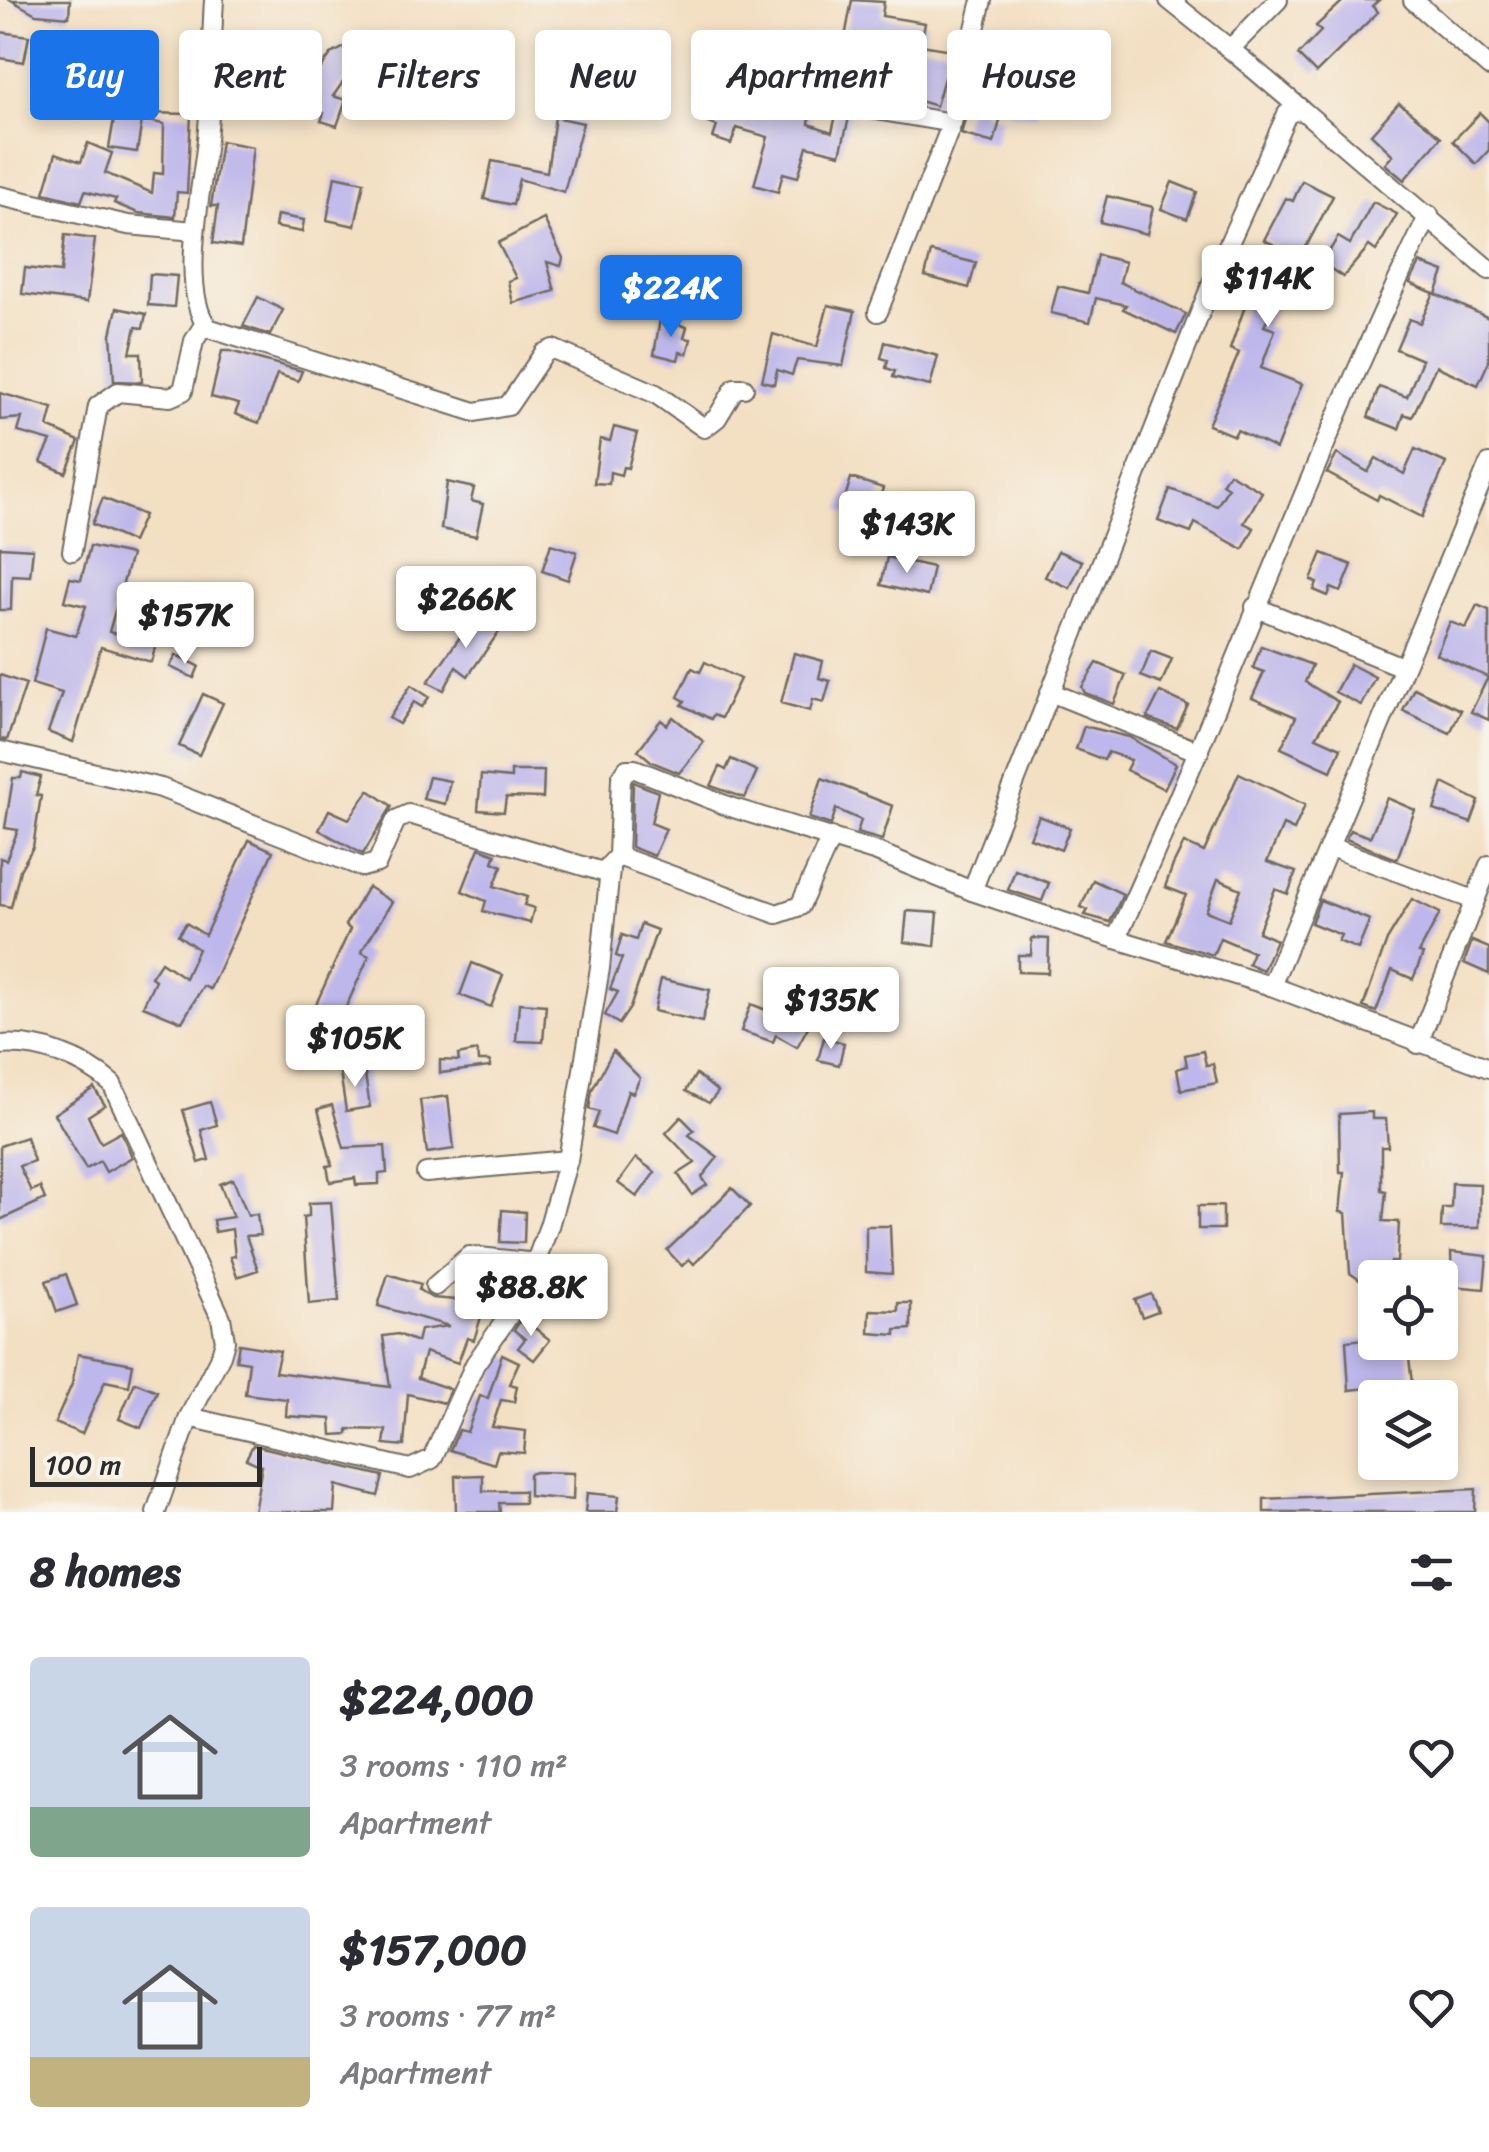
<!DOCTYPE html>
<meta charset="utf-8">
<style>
body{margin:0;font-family:Sriracha,sans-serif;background:#f2f2f3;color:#2b2b33;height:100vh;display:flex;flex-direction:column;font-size:38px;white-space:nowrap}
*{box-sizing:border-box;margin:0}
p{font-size:32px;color:#7c7c81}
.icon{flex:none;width:55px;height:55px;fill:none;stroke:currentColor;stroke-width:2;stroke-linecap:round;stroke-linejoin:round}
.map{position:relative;height:1512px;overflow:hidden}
.panel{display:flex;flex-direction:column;background:#fff;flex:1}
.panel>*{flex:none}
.hud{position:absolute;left:30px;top:30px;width:1430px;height:90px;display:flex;gap:20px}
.fabs{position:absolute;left:1358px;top:1260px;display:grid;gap:20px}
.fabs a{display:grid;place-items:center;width:100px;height:100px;border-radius:10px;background:#fff;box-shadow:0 5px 15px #0003;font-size:50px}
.scale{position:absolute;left:30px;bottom:25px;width:232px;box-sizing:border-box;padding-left:10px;border:5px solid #2b2b2b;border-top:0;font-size:28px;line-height:35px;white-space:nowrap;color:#2b2b2b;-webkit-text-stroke:8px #f7f3e8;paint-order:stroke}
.price{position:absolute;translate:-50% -85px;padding:0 22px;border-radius:10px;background:#fff;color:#222;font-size:32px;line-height:65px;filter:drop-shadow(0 2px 5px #0008)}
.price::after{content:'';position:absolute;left:50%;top:60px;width:30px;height:22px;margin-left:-15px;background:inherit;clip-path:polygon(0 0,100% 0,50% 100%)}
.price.active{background:#1a73e8;color:#fff}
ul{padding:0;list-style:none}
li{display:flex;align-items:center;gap:30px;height:250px;padding:0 30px}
li span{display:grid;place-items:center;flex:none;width:280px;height:200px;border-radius:10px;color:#555}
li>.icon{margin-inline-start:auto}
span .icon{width:120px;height:120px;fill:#fffc;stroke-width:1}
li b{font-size:42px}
h2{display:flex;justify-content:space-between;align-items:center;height:120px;padding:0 30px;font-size:42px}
.pill{padding:0 35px;border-radius:10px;background:#fff;box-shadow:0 5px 15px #0003;font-size:35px;line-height:90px}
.pill.active{background:#1a73e8;color:#fff}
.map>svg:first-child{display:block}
.building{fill:#beb7eb;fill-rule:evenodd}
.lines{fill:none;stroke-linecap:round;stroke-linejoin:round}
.minor-casing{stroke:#716a60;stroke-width:22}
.minor{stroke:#fff;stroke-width:18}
</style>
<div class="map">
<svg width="1489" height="1512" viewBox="0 0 1489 1512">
<rect width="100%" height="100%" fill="#f7f3e8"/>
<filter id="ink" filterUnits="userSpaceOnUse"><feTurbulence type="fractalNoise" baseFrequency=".01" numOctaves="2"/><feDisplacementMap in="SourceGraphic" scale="20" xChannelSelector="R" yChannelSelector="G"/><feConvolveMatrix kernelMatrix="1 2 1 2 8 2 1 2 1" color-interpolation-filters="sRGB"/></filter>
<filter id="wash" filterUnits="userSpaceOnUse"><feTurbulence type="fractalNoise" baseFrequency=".0048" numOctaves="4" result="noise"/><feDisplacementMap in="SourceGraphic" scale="40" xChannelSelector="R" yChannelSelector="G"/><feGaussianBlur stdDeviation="2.25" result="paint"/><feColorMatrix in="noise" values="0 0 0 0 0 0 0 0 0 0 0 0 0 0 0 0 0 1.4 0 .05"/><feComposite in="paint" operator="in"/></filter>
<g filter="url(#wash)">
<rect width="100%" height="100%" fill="#f3dfc2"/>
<g id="blocks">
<g class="building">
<polygon points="11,0 70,0 69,17 36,14"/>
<polygon points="852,0 884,2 882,16 925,23 921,45 952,50 936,106 896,94 906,64 888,61 889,56 843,48"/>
<polygon points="1344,0 1379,0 1372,6 1378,12 1316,73 1298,55 1321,31 1316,26"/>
<polygon points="0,32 29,36 24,62 0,58"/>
<polygon points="363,38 372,53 358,61 333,96 346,100 337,126 321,121 324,113 298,105 309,72 316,75 331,54"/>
<polygon points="622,75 659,87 650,118 612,112"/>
<polygon points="708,79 741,90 736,105 766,115 768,100 811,104 809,124 832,132 839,103 852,106 840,154 807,146 798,177 783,173 778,192 754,185 768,137 737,128 731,144 713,138 717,126 700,120"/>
<polygon points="1012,91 1040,95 1036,116 1009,113"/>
<polygon points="972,94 987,98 982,112 1001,117 994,143 961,134"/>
<polygon points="117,101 145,106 144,113 191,114 187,193 177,192 175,217 138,213 114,203 116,199 85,191 81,202 44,193 56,153 81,162 88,143 112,153 105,173 152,193 154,173 163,174 164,124 142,120 137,152 109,148"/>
<polygon points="1399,103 1441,137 1404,180 1385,164 1393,155 1371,134"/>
<polygon points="1480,113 1489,122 1489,150 1476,164 1453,141"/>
<polygon points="555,117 583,123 564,192 519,179 513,205 484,199 492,161 547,172"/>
<polygon points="221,141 253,147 241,247 213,243 218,206 211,206"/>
<polygon points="335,176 364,182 355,226 327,220"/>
<polygon points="1302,181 1333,196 1264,326 1275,330 1261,368 1302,384 1276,449 1237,430 1234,436 1208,425 1239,353 1230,349 1245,306 1277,246 1264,240 1286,198 1293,201"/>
<polygon points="1172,182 1197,192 1187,219 1161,209"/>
<polygon points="1107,196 1153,207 1147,234 1100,222"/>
<polygon points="1373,202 1397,214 1376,251 1369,246 1343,277 1322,263 1338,237 1350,244"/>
<polygon points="277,215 304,220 302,232 275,227"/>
<polygon points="544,219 563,258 561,266 547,262 555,291 513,303 508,281 516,278 498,243"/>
<polygon points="65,235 95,239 87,302 22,294 25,268 61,272"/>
<polygon points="931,252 976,263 969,288 925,276"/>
<polygon points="1097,255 1125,262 1120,282 1186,314 1176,334 1123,309 1126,305 1096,298 1090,322 1051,313 1058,286 1088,293"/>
<polygon points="1420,263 1444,272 1436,294 1410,283"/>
<polygon points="150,274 177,276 174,307 148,305"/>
<polygon points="1434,293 1489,318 1489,361 1478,385 1436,366 1412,417 1404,414 1399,429 1368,417 1379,387 1407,397 1422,360 1396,349 1409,319 1420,323"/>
<polygon points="258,297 283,310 270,335 243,326"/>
<polygon points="828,305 855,311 843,366 797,360 792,375 777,370 774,384 762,381 773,334 817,347"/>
<polygon points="117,308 146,314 143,328 136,327 130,353 141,353 142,382 114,381 111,334"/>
<polygon points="660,319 687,327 684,338 691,339 687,354 680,352 678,360 654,354"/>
<polygon points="885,342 938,356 930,386 893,377 895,371 886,368 888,360 881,358"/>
<polygon points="222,351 230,351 302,371 298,381 277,374 259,423 235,414 239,404 211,397"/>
<polygon points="0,393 53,408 48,427 79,441 66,473 41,462 51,441 18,432 22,418 0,420"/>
<polygon points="614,427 637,433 628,468 623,467 621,475 610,472 609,484 594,483 600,439 610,441"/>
<polygon points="1415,449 1446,463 1422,517 1379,495 1377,500 1327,473 1337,454 1368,472 1376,458 1404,474"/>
<polygon points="1229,473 1262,492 1244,523 1254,528 1243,549 1195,523 1191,533 1158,521 1170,489 1217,506 1228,488 1222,484"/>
<polygon points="851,478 883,488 874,515 868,514 867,519 841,511"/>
<polygon points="447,482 474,488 471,501 483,504 476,536 441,529"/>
<polygon points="103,498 144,515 132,542 92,524"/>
<polygon points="551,544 577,552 568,580 542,571"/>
<polygon points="90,546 131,555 109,632 156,645 151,662 101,647 73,742 48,732 62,693 32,684 46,628 76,636 86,606 64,601 70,578 81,580"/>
<polygon points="0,547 33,549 30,576 12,575 11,610 0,610"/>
<polygon points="1058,551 1082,561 1070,588 1045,577"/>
<polygon points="1322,553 1352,565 1341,592 1331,588 1328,596 1314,590 1317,583 1311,580"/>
<polygon points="887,557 933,567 927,596 881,585"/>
<polygon points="1477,605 1489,610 1489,720 1471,712 1488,677 1436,654 1450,622 1466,628"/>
<polygon points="477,613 501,629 468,676 456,667 444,690 428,682"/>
<polygon points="1261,646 1312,665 1305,682 1338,702 1316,737 1341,748 1331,771 1281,748 1296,717 1252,698 1264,672 1253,668"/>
<polygon points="1151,651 1172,659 1161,684 1141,676"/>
<polygon points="794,653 823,661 819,678 830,681 824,702 813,699 810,711 781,703"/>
<polygon points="176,655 199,666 194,678 170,667"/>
<polygon points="705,662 740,679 721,718 713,715 711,719 682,705 685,701 678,697 692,668 700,672"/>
<polygon points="1097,663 1126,675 1114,704 1085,693 1082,687"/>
<polygon points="1350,664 1375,677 1361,705 1335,692"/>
<polygon points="0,675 26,684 7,740 0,739"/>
<polygon points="411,685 429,697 422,707 414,702 399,724 389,718"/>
<polygon points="1414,688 1461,710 1450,733 1403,711"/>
<polygon points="1160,692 1188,705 1177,729 1147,718"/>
<polygon points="203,694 223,703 199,755 179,746"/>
<polygon points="673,717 704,742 679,773 652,762 638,750 661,720 667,725"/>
<polygon points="1084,726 1129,737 1176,764 1164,789 1126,770 1131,760 1108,752 1104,760 1076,749"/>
<polygon points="731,759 757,771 745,798 711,786 720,767 726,770"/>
<polygon points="511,771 544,771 543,798 506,797 504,812 478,810 481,775 511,778"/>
<polygon points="22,772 41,777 36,795 41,796 33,847 20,870 11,907 0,905 0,858 6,860 18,830 5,828 13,778 21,778"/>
<path d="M 1239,773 L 1305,805 L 1294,830 L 1283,825 L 1267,862 L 1296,872 L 1288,894 L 1275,889 L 1258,932 L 1276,940 L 1263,970 L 1248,964 L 1253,952 L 1220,938 L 1213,955 L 1166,941 L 1186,895 L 1165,887 L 1173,865 L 1184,843 L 1204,852 ZM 1218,879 L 1241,889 L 1229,920 L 1206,911 Z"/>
<polygon points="429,777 450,781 445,804 423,799"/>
<polygon points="822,778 893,806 882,840 857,833 861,820 836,809 831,825 809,818"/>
<polygon points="633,782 658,792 651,823 666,829 654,856 631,847"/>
<polygon points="1443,783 1479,801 1471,823 1434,810"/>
<polygon points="369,790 392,806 363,854 319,830 329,810 349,819"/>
<polygon points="1387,798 1415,810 1397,859 1346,839 1350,830 1370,837"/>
<polygon points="1039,816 1070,828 1061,850 1030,838"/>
<polygon points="249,840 273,851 210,989 203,986 182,1022 143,1006 155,980 151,977 161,962 185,978 198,949 178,935 186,923 205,935"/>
<polygon points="479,848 496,854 493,862 502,866 494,886 527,897 524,905 534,908 530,923 483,911 486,901 462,891"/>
<polygon points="1015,870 1049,883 1042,901 1008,890"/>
<polygon points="1093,880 1123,894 1110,922 1085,915 1088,910 1081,907"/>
<polygon points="368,887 392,902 361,952 369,956 324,1056 298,1044 350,929 345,925"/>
<polygon points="1412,899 1440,913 1419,953 1423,954 1413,979 1392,970 1376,1012 1363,1007 1387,940"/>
<polygon points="1320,900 1370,920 1358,949 1338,941 1341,935 1311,923"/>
<polygon points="907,911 938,913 935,946 904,942"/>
<polygon points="641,924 657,930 630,1008 619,1024 605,1015 618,992 610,989 622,958 616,956 622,935 636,940"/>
<polygon points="1032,938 1049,939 1048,973 1018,972 1018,955 1031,955"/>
<polygon points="1472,941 1489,948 1489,974 1464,963"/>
<polygon points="472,963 503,975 491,1007 460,995"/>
<polygon points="661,979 710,990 702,1022 654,1011"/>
<polygon points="519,1003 546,1005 543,1042 516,1041"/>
<polygon points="751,1004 808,1027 797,1047 776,1035 773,1042 741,1031"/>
<polygon points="824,1038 844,1043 839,1065 818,1060"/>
<polygon points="477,1051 478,1061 490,1061 490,1067 440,1073 440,1060 459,1061 458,1055"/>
<polygon points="613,1051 640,1078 633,1093 628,1091 614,1135 593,1128 599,1112 589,1109 592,1090"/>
<polygon points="1203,1051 1206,1065 1213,1064 1217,1083 1181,1090 1177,1069 1187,1066 1185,1055"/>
<polygon points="364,1068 370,1107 346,1111 340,1072"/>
<polygon points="696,1074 718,1092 709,1103 686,1091"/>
<polygon points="94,1088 105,1105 88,1116 101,1143 121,1132 132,1157 106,1172 100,1161 86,1169 54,1114"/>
<polygon points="448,1096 454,1149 427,1153 420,1100"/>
<polygon points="210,1102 217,1125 201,1130 209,1160 199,1163 183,1110"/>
<polygon points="332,1105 344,1148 385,1146 387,1173 379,1174 379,1184 356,1185 355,1178 330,1182 327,1166 332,1165 318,1109"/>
<polygon points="1372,1112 1372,1119 1386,1119 1388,1147 1381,1147 1381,1190 1386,1191 1383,1221 1399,1222 1397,1262 1391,1262 1391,1278 1375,1278 1375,1282 1361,1281 1350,1273 1346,1213 1340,1212 1344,1172 1340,1172 1339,1114"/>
<polygon points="681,1117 694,1130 689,1135 718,1157 702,1177 707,1185 692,1195 678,1174 695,1163 666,1133"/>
<polygon points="26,1137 34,1161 19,1166 31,1191 40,1187 45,1199 0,1220 0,1146"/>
<polygon points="636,1158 655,1172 637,1197 618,1183"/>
<polygon points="233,1179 248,1215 257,1214 260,1235 246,1236 258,1270 237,1277 230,1257 235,1256 232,1229 215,1232 213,1220 233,1217 220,1184"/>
<polygon points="1452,1183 1480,1184 1479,1228 1441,1228 1442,1208 1451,1208"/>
<polygon points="732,1188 750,1206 694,1264 689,1259 682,1266 667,1250"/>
<polygon points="331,1202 339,1301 309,1304 303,1217 309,1216 309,1203"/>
<rect x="1198" y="1206" width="25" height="23"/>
<polygon points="502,1210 525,1212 524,1243 500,1242"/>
<polygon points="866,1226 890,1226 892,1274 866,1272"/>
<polygon points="1451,1252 1487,1256 1484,1289 1452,1286"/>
<polygon points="551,1268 566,1276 556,1294 541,1286"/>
<polygon points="66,1274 77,1305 57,1312 46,1281"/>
<polygon points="388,1274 421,1284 419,1290 432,1298 456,1300 464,1277 491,1284 474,1340 467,1338 458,1363 425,1352 418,1378 450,1389 444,1403 408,1394 404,1446 384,1444 386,1430 348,1429 348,1434 332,1435 331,1419 286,1416 287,1399 245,1394 249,1362 236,1360 239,1344 280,1351 275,1372 390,1387 383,1336 398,1334 417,1342 420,1330 449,1326 378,1306"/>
<polygon points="1151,1294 1158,1311 1142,1317 1135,1300"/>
<polygon points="898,1303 911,1303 911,1329 896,1330 896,1335 869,1333 870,1310 898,1311"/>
<polygon points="522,1318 550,1340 534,1360 518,1348 525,1339 514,1330"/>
<polygon points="1375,1338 1375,1342 1407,1342 1412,1383 1349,1390 1346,1341"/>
<polygon points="78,1354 133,1364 129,1386 105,1381 82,1434 55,1423 72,1384"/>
<polygon points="502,1354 519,1362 509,1384 517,1386 514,1402 501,1400 492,1427 526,1431 524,1453 498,1451 494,1464 450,1450 459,1430 467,1432 480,1396 488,1398"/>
<polygon points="135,1382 157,1391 141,1428 119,1419"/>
<polygon points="253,1445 383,1476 378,1496 336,1485 334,1512 254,1512 262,1466 246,1459"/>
<polygon points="536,1472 574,1473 573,1500 529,1496 529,1474"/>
<polygon points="483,1475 483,1491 524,1491 524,1503 499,1503 500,1512 456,1512 455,1476"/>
<polygon points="1476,1489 1475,1512 1264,1512 1264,1499"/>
<polygon points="587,1493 619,1496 617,1512 585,1512"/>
</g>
</g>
</g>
<g filter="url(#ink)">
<use href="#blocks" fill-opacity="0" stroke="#716a60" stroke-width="2.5"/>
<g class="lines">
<g class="minor-casing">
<g id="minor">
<path d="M 214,0 C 211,46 212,93 207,139 C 203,186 178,288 208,328 L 475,412 L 508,406 L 544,353 L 553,349 L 656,394 L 704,428 L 717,418 L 735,388 L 744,388"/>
<polyline points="1169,0 1230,49"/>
<polyline points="1278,0 1230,49 1301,109"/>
<polyline points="1413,0 1489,67"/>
<polyline points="864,108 952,123"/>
<polyline points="0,196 128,225 195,231"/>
<polyline points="878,312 952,123 982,0"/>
<polyline points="72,551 98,406 118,392 170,397 183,391 194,341 205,323"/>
<polyline points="1255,607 1402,667"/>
<polyline points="1050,692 1199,752"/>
<polyline points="0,751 161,788 362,867 377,863 396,820 409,814 603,872 618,856 621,778 627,769 635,769 730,807 877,852 972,891 1090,931 1271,986 1489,1068"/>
<polyline points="1330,847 1474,900"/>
<polyline points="618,856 777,914 800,906 831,837"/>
<polyline points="972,891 1217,270 1287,114 1301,109 1489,270"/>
<path d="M 1116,939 C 1226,700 1313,451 1429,215"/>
<polyline points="1271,986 1489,464"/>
<polyline points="1418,1044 1489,865"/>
<path d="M 0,1045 C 39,1042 83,1058 112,1084 L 221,1318 L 225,1341 L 221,1355 L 189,1417 L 156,1512"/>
<polyline points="426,1173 568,1160"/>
<polyline points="435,1286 469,1256 537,1263"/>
<polyline points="189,1417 410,1469 432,1459 475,1364 524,1294 549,1226 568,1160 600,968 610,869"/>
</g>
</g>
<use href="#minor" class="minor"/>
</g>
</g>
</svg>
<div class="fabs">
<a><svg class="icon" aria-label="locate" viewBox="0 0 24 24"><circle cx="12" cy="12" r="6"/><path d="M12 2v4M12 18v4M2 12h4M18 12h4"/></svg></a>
<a><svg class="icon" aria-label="layers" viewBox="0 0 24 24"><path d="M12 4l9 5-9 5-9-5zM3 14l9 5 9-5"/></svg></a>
</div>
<div class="scale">100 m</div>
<b class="price" style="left:1268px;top:330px">$114K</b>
<b class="price active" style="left:671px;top:340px">$224K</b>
<b class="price" style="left:907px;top:576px">$143K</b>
<b class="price" style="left:466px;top:651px">$266K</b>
<b class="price" style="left:185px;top:667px">$157K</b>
<b class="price" style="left:831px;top:1052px">$135K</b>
<b class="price" style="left:355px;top:1090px">$105K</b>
<b class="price" style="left:531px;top:1339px">$88.8K</b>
<div class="hud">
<a class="pill active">Buy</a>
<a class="pill">Rent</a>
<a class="pill">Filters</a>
<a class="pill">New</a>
<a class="pill">Apartment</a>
<a class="pill">House</a>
</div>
</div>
<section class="panel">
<h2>8 homes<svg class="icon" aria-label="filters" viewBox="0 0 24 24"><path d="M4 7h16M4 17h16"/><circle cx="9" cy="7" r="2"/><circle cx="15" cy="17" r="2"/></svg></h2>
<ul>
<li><span style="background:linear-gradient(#c9d6e8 75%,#7fa58c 0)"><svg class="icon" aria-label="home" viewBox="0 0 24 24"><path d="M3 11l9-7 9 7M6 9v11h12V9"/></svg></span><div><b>$224,000</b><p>3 rooms · 110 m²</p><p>Apartment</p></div><svg class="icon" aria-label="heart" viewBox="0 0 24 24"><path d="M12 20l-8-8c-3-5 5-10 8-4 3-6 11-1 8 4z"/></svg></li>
<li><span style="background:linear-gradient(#c9d6e8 75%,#c2b280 0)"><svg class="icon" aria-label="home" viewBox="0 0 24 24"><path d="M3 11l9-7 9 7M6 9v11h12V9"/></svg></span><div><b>$157,000</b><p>3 rooms · 77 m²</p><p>Apartment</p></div><svg class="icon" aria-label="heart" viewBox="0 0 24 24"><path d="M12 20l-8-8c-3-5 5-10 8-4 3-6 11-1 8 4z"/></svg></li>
</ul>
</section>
